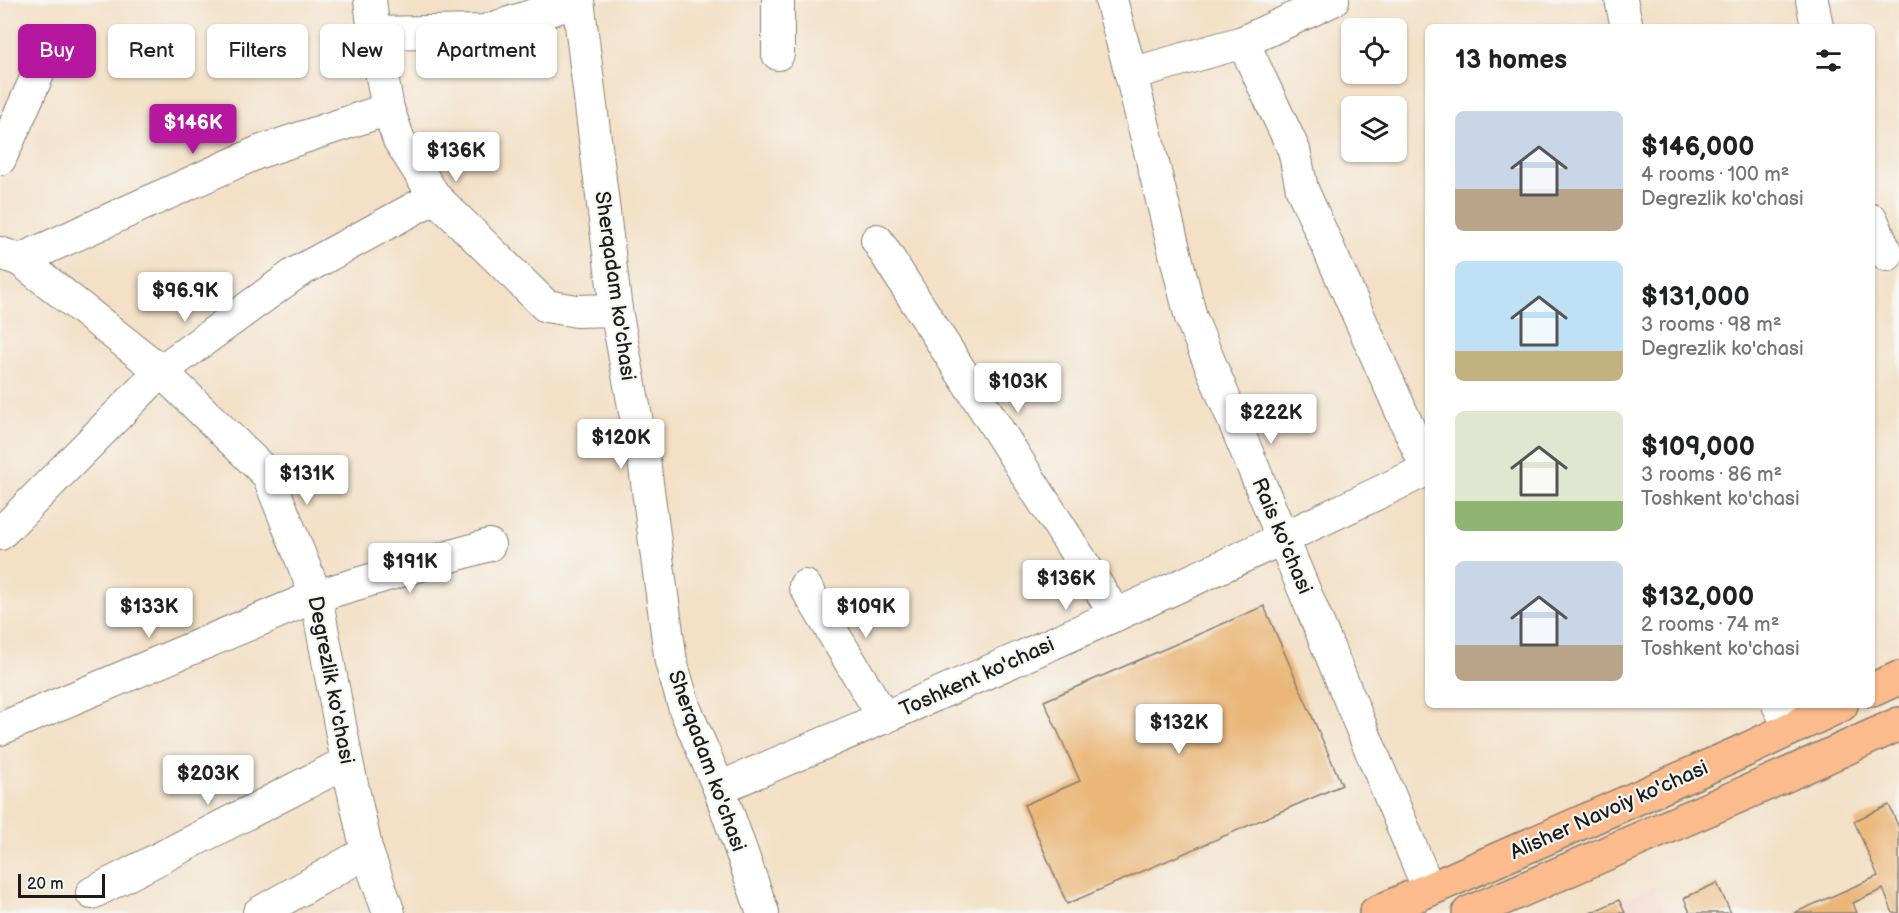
<!DOCTYPE html>
<meta charset="utf-8">
<style>
body{margin:0;font-family:"Balsamiq Sans",sans-serif;background:#f2f2f2;color:#202124;height:100vh;display:flex;flex-direction:column;font-size:22px;white-space:nowrap}
*{box-sizing:border-box;margin:0}
p{font-size:20px;color:#757577}
.icon{flex:none;width:33px;height:33px;fill:none;stroke:currentColor;stroke-width:2;stroke-linecap:round;stroke-linejoin:round}
.map{position:relative;flex:1;overflow:hidden}
.sheet{position:absolute;left:1425px;top:24px;width:450px;height:684px;display:flex;flex-direction:column;background:#fff;border-radius:9px;box-shadow:0 2px 4px #0004}
.sheet>*{flex:none}
.banner{position:absolute;left:18px;top:24px;width:570px;height:54px;display:flex;gap:12px}
.tools{position:absolute;left:1341px;top:18px;display:grid;gap:12px}
.tools a{display:grid;place-items:center;width:66px;height:66px;border-radius:9px;background:#fff;box-shadow:0 2px 4px #0004;font-size:30px}
.scale{position:absolute;left:18px;bottom:15px;width:87px;box-sizing:border-box;padding-left:6px;border:3px solid #1c1c1c;border-top:0;font-size:16px;line-height:21px;white-space:nowrap;color:#1c1c1c;-webkit-text-stroke:4px #f6f6f2;paint-order:stroke}
.price{position:absolute;translate:-50% -51px;padding:0 14px;border-radius:6px;background:#fff;color:#222;font-size:20px;line-height:39px;filter:drop-shadow(0 2px 3px #0008)}
.price::after{content:'';position:absolute;left:50%;top:36px;width:18px;height:14px;margin-left:-9px;background:inherit;clip-path:polygon(0 0,100% 0,50% 100%)}
.price.active{background:#b5179e;color:#fff}
ul{padding:0;list-style:none}
li{display:flex;align-items:center;gap:18px;height:150px;padding:0 30px}
li span{display:grid;place-items:center;flex:none;width:168px;height:120px;border-radius:9px;color:#555}
li>.icon{margin-inline-start:auto}
span .icon{width:72px;height:72px;fill:#fffc;stroke-width:1}
li b{font-size:26px}
h2{display:flex;justify-content:space-between;align-items:center;height:72px;padding:0 30px;font-size:26px}
.chip{padding:0 21px;border-radius:9px;background:#fff;box-shadow:0 2px 4px #0004;font-size:21px;line-height:54px}
.chip.active{background:#b5179e;color:#fff}
.map>svg:first-child{display:block}
.built{fill:#f7d1c7}
.building{fill:#eab779}
.lines{fill:none;stroke-linecap:round;stroke-linejoin:round}
.minor-casing{stroke:#887e71;stroke-width:34}
.major-casing{stroke:#887e71;stroke-width:36}
.minor{stroke:#fff;stroke-width:32}
.major{stroke:#fbbb8c;stroke-width:33}
.labels{text-anchor:middle;dominant-baseline:central;stroke-width:4.5;stroke-linejoin:round;paint-order:stroke}
.street-label{font-size:21px;fill:#1c1c1c;stroke:#f6f6f2}
</style>
<div class="map">
<svg width="1899" height="913" viewBox="0 0 1899 913">
<rect width="100%" height="100%" fill="#f6f6f2"/>
<filter id="ink" filterUnits="userSpaceOnUse"><feTurbulence type="fractalNoise" baseFrequency=".0167" numOctaves="2"/><feDisplacementMap in="SourceGraphic" scale="12" xChannelSelector="R" yChannelSelector="G"/><feConvolveMatrix kernelMatrix="1 2 1 2 8 2 1 2 1" color-interpolation-filters="sRGB"/></filter>
<filter id="wash" filterUnits="userSpaceOnUse"><feTurbulence type="fractalNoise" baseFrequency=".008" numOctaves="4" result="noise"/><feDisplacementMap in="SourceGraphic" scale="24" xChannelSelector="R" yChannelSelector="G"/><feGaussianBlur stdDeviation="1.35" result="paint"/><feColorMatrix in="noise" values="0 0 0 0 0 0 0 0 0 0 0 0 0 0 0 0 0 1.4 0 .05"/><feComposite in="paint" operator="in"/></filter>
<g filter="url(#wash)">
<rect width="100%" height="100%" fill="#f3e0c6"/>
<polygon class="built" points="1654,887 1665,913 1592,913"/>
<g id="blocks">
<g class="building">
<polygon points="1264,606 1342,785 1067,904 1024,805 1080,781 1044,701"/>
<polygon points="1889,805 1899,828 1899,913 1893,913 1883,889 1853,903 1857,913 1794,913 1878,876 1854,821"/>
<polygon points="1717,883 1731,913 1690,913 1684,898"/>
<polygon points="1619,900 1625,913 1590,913"/>
</g>
</g>
</g>
<g filter="url(#ink)">
<use href="#blocks" fill-opacity="0" stroke="#887e71" stroke-width="1.5"/>
<g class="lines">
<g class="minor-casing">
<g id="minor">
<polyline points="370,0 374,33 388,109 399,140 435,197 546,306 577,311 616,310"/>
<polyline points="578,0 616,310 644,460 671,662 685,709 719,788 763,913"/>
<polyline points="1111,0 1131,74 1191,318 1429,890"/>
<polyline points="1621,0 1627,27"/>
<polyline points="1812,0 1817,27"/>
<polyline points="374,33 484,31 578,1"/>
<polyline points="1243,42 1294,150 1302,189 1427,469"/>
<polyline points="778,54 778,0"/>
<polyline points="1131,74 1243,42 1333,0"/>
<polyline points="0,159 51,45"/>
<polyline points="1872,220 1887,255"/>
<polyline points="877,240 1116,615"/>
<polyline points="0,253 20,260 161,371 268,475 316,596 347,762 367,852 389,913"/>
<polyline points="20,260 259,152 388,109"/>
<polyline points="0,534 161,371 296,273 435,197"/>
<polyline points="805,586 884,718"/>
<polyline points="1778,705 1791,729"/>
<polyline points="0,729 316,596 489,545"/>
<path d="M 719,788 C 958,687 1195,582 1428,469"/>
<polyline points="92,893 347,762"/>
<polyline points="259,913 367,852"/>
</g>
</g>
<g class="major-casing">
<g id="major">
<polyline points="1872,690 1899,678"/>
<polyline points="1376,913 1748,749 1841,705"/>
<polyline points="1469,913 1766,784 1899,724"/>
</g>
</g>
<use href="#minor" class="minor"/>
<use href="#major" class="major"/>
</g>
</g>
<g class="labels">
<g class="street-label">
<text transform="translate(615 286) rotate(82)">Sherqadam ko'chasi</text>
<text transform="translate(1282 536) rotate(67)">Rais ko'chasi</text>
<text transform="translate(977 677) rotate(-24)">Toshkent ko'chasi</text>
<text transform="translate(331 680) rotate(79)">Degrezlik ko'chasi</text>
<text transform="translate(707 761) rotate(70)">Sherqadam ko'chasi</text>
<text transform="translate(1609 810) rotate(-24)">Alisher Navoiy ko'chasi</text>
</g>
</g>
</svg>
<div class="tools">
<a><svg class="icon" aria-label="locate" viewBox="0 0 24 24"><circle cx="12" cy="12" r="6"/><path d="M12 2v4M12 18v4M2 12h4M18 12h4"/></svg></a>
<a><svg class="icon" aria-label="layers" viewBox="0 0 24 24"><path d="M12 4l9 5-9 5-9-5zM3 14l9 5 9-5"/></svg></a>
</div>
<div class="scale">20 m</div>
<b class="price active" style="left:193px;top:155px">$146K</b>
<b class="price" style="left:456px;top:183px">$136K</b>
<b class="price" style="left:185px;top:323px">$96.9K</b>
<b class="price" style="left:1018px;top:414px">$103K</b>
<b class="price" style="left:1271px;top:445px">$222K</b>
<b class="price" style="left:621px;top:470px">$120K</b>
<b class="price" style="left:307px;top:506px">$131K</b>
<b class="price" style="left:410px;top:594px">$191K</b>
<b class="price" style="left:1066px;top:611px">$136K</b>
<b class="price" style="left:149px;top:639px">$133K</b>
<b class="price" style="left:866px;top:639px">$109K</b>
<b class="price" style="left:1179px;top:755px">$132K</b>
<b class="price" style="left:208px;top:806px">$203K</b>
<div class="banner">
<a class="chip active">Buy</a>
<a class="chip">Rent</a>
<a class="chip">Filters</a>
<a class="chip">New</a>
<a class="chip">Apartment</a>
</div>
<section class="sheet">
<h2>13 homes<svg class="icon" aria-label="filters" viewBox="0 0 24 24"><path d="M4 7h16M4 17h16"/><circle cx="9" cy="7" r="2"/><circle cx="15" cy="17" r="2"/></svg></h2>
<ul>
<li><span style="background:linear-gradient(#c9d6e8 65%,#b9a48a 0)"><svg class="icon" aria-label="home" viewBox="0 0 24 24"><path d="M3 11l9-7 9 7M6 9v11h12V9"/></svg></span><div><b>$146,000</b><p>4 rooms · 100 m²</p><p>Degrezlik ko'chasi</p></div></li>
<li><span style="background:linear-gradient(#bfe0f5 75%,#c2b280 0)"><svg class="icon" aria-label="home" viewBox="0 0 24 24"><path d="M3 11l9-7 9 7M6 9v11h12V9"/></svg></span><div><b>$131,000</b><p>3 rooms · 98 m²</p><p>Degrezlik ko'chasi</p></div></li>
<li><span style="background:linear-gradient(#dfe7d0 75%,#8fb573 0)"><svg class="icon" aria-label="home" viewBox="0 0 24 24"><path d="M3 11l9-7 9 7M6 9v11h12V9"/></svg></span><div><b>$109,000</b><p>3 rooms · 86 m²</p><p>Toshkent ko'chasi</p></div></li>
<li><span style="background:linear-gradient(#c9d6e8 70%,#b9a48a 0)"><svg class="icon" aria-label="home" viewBox="0 0 24 24"><path d="M3 11l9-7 9 7M6 9v11h12V9"/></svg></span><div><b>$132,000</b><p>2 rooms · 74 m²</p><p>Toshkent ko'chasi</p></div></li>
</ul>
</section>
</div>
